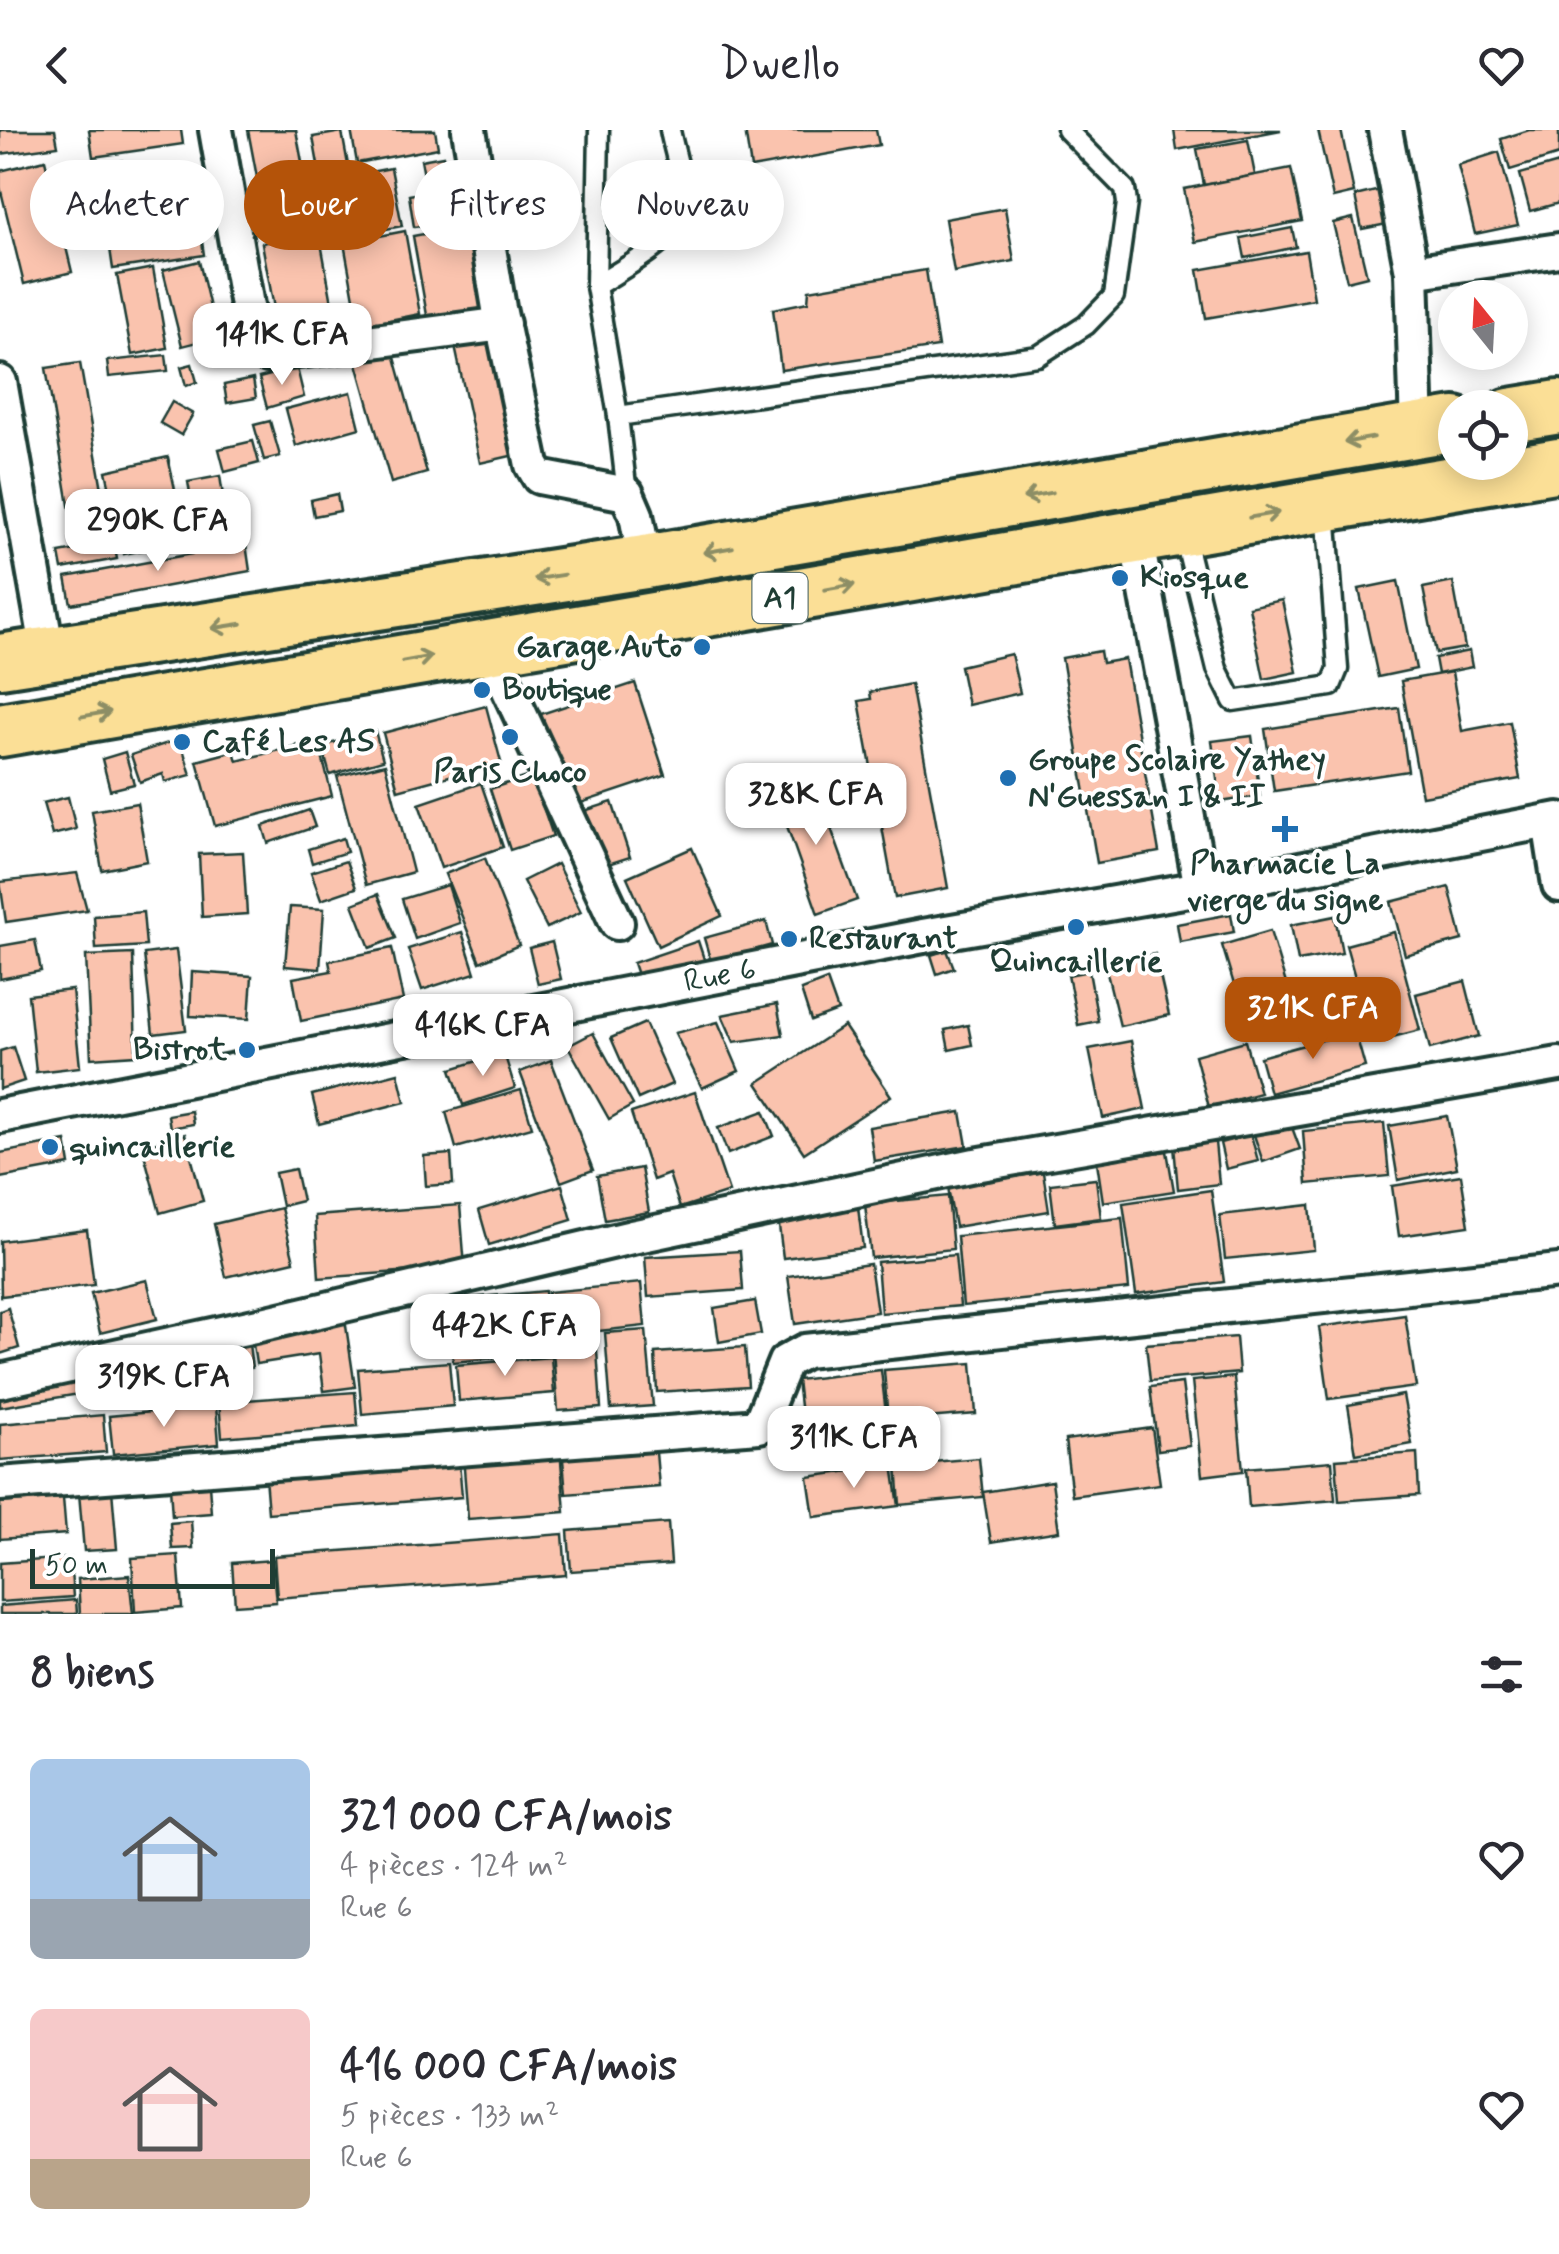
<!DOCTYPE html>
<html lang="fr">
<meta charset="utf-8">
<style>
body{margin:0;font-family:Mynerve,sans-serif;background:#f7f7f7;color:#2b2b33;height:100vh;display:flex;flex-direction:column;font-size:38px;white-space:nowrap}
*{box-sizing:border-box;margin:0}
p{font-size:32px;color:#7c7c81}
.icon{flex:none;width:55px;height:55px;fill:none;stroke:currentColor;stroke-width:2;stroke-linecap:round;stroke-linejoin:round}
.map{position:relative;height:1484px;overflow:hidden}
.panel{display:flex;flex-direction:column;background:#fff;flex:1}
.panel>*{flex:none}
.guide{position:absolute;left:30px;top:30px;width:1000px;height:90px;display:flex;gap:20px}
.needle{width:65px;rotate:342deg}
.controls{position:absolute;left:1438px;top:150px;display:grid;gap:20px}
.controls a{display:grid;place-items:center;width:90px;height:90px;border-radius:50%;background:#fff;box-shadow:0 5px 25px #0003;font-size:50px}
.scale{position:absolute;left:30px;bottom:25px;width:245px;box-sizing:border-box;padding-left:10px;border:5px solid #1f3d34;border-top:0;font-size:28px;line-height:35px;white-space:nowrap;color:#1f3d34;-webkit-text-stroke:8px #fff;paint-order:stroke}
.price{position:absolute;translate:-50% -85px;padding:0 22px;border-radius:20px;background:#fff;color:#222;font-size:32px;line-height:65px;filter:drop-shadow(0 2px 5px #0008)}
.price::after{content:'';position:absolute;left:50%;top:60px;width:30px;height:22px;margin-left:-15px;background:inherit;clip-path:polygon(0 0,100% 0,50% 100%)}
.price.current{background:#b45309;color:#fff}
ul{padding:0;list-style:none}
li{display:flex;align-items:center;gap:30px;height:250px;padding:0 30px}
li span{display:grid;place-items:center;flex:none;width:280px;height:200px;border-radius:15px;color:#555}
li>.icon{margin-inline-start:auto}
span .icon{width:120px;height:120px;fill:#fffc;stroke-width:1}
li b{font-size:42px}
h2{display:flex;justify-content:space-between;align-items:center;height:120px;padding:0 30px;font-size:42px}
.chip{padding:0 35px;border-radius:45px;background:#fff;box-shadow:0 5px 25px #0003;font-size:35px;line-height:90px}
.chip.current{background:#b45309;color:#fff}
header{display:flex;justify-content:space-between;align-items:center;height:130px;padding:0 30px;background:#fff;font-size:45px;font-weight:600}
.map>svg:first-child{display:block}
.building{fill:#fac3ae;stroke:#1f3d34;stroke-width:2.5}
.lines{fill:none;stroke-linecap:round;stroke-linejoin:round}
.service-casing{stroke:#1f3d34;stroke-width:25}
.minor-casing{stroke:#1f3d34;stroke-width:40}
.primary-casing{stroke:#1f3d34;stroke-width:60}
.service{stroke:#fff;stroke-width:18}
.minor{stroke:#fff;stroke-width:32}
.primary{stroke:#fbdf96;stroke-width:52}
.oneway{stroke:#8d8e65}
.poi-dot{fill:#1f6fb2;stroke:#fff;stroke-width:4}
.labels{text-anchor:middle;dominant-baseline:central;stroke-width:8;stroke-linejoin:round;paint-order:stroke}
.shield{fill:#fff;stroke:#627771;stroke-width:2.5}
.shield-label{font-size:30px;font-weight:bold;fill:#1f3d34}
.poi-label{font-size:32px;font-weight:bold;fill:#1f3d34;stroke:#fff;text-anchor:start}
.street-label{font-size:32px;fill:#1f3d34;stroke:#fff}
</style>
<header><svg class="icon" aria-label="back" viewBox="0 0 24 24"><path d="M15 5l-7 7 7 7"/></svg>Dwello<svg class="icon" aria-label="heart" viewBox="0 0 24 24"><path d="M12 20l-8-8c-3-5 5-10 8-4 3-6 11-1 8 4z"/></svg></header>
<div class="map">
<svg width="1559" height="1484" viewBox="0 0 1559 1484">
<rect width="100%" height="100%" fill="#fff"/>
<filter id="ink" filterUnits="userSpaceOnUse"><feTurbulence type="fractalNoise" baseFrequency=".01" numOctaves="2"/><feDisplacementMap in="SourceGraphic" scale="20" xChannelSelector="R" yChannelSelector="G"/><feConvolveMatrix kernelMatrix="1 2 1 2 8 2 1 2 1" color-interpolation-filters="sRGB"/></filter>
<g filter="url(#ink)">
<g class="building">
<polygon points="0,0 55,0 58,16 0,24"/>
<polygon points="89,0 181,0 183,14 93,27"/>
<polygon points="248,0 296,0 312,86 266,95"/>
<polygon points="351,0 435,0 438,18 357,33"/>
<polygon points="745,0 876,0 879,15 751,38"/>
<polygon points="1174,0 1281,0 1177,20"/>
<polygon points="1318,0 1341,0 1354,63 1333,68"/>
<polygon points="1529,0 1559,0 1559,25 1510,40 1501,9"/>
<polygon points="342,2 360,101 331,107 313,7"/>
<polygon points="1248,10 1255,45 1204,55 1197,19"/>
<polygon points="1499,22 1518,95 1475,104 1458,35"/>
<polygon points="443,26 448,52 426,56 421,30"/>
<polygon points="45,30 72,142 24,154 0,57 0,41"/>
<polygon points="122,31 125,47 105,51 102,34"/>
<polygon points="1559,33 1559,73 1530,81 1520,44"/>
<polygon points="391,38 402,96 365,103 355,45"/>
<polygon points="1291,38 1302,91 1195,112 1184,59"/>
<polygon points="469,54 475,86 414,97 409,65"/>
<polygon points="1380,60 1387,94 1362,99 1355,66"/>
<polygon points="1005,78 1014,131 954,142 945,89"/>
<polygon points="1353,88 1367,146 1347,151 1333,93"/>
<polygon points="199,91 204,125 113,139 108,105"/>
<polygon points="478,94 494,179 428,191 413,106"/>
<polygon points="1292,98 1296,117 1245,128 1241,108"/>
<polygon points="405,101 420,184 359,196 344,113"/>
<polygon points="319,102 336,195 279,205 262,113"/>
<polygon points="1306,121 1314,169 1206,188 1198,140"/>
<polygon points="199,131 217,207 182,216 163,140"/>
<polygon points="153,138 167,218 132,225 117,145"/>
<polygon points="926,140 938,217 781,240 773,179 808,172 809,160"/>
<polygon points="352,170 356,193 341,196 337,172"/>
<polygon points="488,200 515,325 480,333 453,207"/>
<polygon points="393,220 427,343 391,353 356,230"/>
<polygon points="166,225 168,241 109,247 107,231"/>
<polygon points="80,233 107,388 72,393 46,238"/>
<polygon points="192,234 197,252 186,256 181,237"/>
<polygon points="297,238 304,267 267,278 259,248"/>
<polygon points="253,249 256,268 227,273 224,255"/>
<polygon points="351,262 360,298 296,316 286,279"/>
<polygon points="172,272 193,284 181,305 160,293"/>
<polygon points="270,291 280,326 264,330 254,295"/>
<polygon points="253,311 259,333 225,342 219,319"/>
<polygon points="168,327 186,411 124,424 106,341"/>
<polygon points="220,346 225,379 194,385 188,352"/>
<polygon points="337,364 340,381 314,386 311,370"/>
<polygon points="114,413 117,429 62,439 59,423"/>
<polygon points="246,414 250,441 71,474 66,447"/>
<polygon points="1398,451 1416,539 1378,547 1359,459"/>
<polygon points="1453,452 1465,518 1436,523 1423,458"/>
<polygon points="1282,470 1297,542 1264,549 1249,477"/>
<polygon points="1100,521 1102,533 1125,529 1159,722 1097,733 1062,528"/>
<polygon points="1469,521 1472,537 1438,544 1435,528"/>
<polygon points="1011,524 1020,563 968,575 960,536"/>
<polygon points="1452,542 1462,601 1510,592 1520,649 1422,666 1401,551"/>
<polygon points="635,553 665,645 569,677 538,585"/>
<polygon points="911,554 948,758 895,768 859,571 871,569 870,562"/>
<polygon points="486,576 501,632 398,660 383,603"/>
<polygon points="1399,578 1408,641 1274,661 1265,599"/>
<polygon points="375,601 383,630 330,645 322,616"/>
<polygon points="1252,606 1260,666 1220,672 1212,611"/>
<polygon points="180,609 191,645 165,652 163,644 140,652 131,625"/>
<polygon points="318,610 332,666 215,696 197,631 234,621 237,631"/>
<polygon points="125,622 134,654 110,660 102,629"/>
<polygon points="385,634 413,742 366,755 337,646"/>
<polygon points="532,645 553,706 510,720 490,659"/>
<polygon points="814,651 857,770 818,784 776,665"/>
<polygon points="481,653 503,717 441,738 419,674"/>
<polygon points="68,667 76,699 52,705 43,673"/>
<polygon points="612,672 630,727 599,737 581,682"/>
<polygon points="137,673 147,731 102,740 92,681"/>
<polygon points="309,680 315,697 268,713 263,696"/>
<polygon points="343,708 347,722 312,733 308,719"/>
<polygon points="692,718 722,786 658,816 627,747"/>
<polygon points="243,722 247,784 202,787 199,724"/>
<polygon points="485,728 519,815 480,832 445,744"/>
<polygon points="346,731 356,758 321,770 311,742"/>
<polygon points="557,734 581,782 547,798 523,751"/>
<polygon points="77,743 87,780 6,792 0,752"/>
<polygon points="448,755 460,793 415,809 402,769"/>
<polygon points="1449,757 1462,810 1405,825 1391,772"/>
<polygon points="378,764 396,808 370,818 353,774"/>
<polygon points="290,777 324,779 320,839 285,836"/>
<polygon points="143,782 146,816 96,819 94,786"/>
<polygon points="1231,784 1234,802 1180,812 1177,794"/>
<polygon points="1335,786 1342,823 1298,831 1291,795"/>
<polygon points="766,791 772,815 711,832 704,808"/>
<polygon points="1270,801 1287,857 1239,871 1222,815"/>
<polygon points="462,802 475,843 422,860 408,819"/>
<polygon points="1394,802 1420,900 1373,912 1346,815"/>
<polygon points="35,810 41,841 0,849 0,816"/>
<polygon points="698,811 705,832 640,854 633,833"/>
<polygon points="552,812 561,849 538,854 529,818"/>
<polygon points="392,818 403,870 301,891 293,848 331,841 329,831"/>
<polygon points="176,820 186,900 153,904 144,824"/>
<polygon points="947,820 954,838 937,844 931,825"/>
<polygon points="133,824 136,925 91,928 86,826"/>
<polygon points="1155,824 1169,885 1120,896 1105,835"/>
<polygon points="1089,841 1098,891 1078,895 1068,845"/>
<polygon points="192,842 252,846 249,889 190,886"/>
<polygon points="827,850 838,881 811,891 801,860"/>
<polygon points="1465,851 1479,906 1430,919 1416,864"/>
<polygon points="72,860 80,937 36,942 28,865"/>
<polygon points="777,874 783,905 734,912 722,885"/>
<polygon points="718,892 739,941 702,958 675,903"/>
<polygon points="645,893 672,954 638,969 611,908"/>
<polygon points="968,895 972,915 949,920 945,900"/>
<polygon points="844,896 891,966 804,1023 757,953"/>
<polygon points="1355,901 1365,937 1270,963 1260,927"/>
<polygon points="593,903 633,975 609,989 568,916"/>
<polygon points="1131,911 1145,979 1103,988 1089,919"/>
<polygon points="1245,911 1260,963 1209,977 1195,925"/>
<polygon points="13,917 24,951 0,959 0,921"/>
<polygon points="504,923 515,958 463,975 451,939"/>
<polygon points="551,930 593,1040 561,1052 520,942"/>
<polygon points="398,943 405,972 319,994 312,965"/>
<polygon points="521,960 532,997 456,1018 446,982"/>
<polygon points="695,962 729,1062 680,1078 669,1044 653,1050 631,983"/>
<polygon points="191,981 193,994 170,998 168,985"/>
<polygon points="764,981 774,1006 728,1024 718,998"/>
<polygon points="961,982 967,1016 874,1031 869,997"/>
<polygon points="1447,986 1457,1038 1398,1050 1389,996"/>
<polygon points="1290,992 1300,1019 1263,1032 1254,1005"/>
<polygon points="1384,993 1389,1046 1307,1054 1303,1001"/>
<polygon points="185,1004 203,1071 160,1083 142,1016"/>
<polygon points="1251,1005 1258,1031 1226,1039 1220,1013"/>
<polygon points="66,1011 70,1035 0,1048 0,1023"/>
<polygon points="1215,1012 1219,1054 1178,1059 1174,1016"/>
<polygon points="1167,1021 1174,1061 1103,1072 1097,1032"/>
<polygon points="451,1024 453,1054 426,1056 424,1026"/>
<polygon points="641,1038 649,1082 605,1090 597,1046"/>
<polygon points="295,1039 302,1071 282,1076 275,1043"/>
<polygon points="1043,1042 1049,1081 955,1097 948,1058"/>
<polygon points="1461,1045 1469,1096 1399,1106 1392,1056"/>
<polygon points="1096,1049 1101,1088 1055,1094 1050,1054"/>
<polygon points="562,1055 572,1090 489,1115 479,1080"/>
<polygon points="1211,1060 1224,1152 1136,1164 1123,1073"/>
<polygon points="948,1066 953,1119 871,1128 865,1074"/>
<polygon points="460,1075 465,1137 319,1148 315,1086"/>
<polygon points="1310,1075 1314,1120 1225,1129 1220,1085"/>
<polygon points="858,1077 863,1118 783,1128 778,1088"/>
<polygon points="281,1078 294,1131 226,1147 214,1094"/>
<polygon points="1122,1088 1129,1159 963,1176 957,1106"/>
<polygon points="87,1100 94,1155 1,1166 0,1111"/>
<polygon points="740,1121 743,1160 648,1167 645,1127"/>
<polygon points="955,1125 960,1176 881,1183 877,1132"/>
<polygon points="870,1134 877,1182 795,1194 788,1146"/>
<polygon points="147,1150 157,1189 100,1203 91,1163"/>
<polygon points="641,1153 645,1196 552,1206 548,1162"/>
<polygon points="545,1161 550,1223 453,1232 447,1170"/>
<polygon points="755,1171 761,1204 719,1212 714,1178"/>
<polygon points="8,1178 19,1218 0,1224 0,1181"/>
<polygon points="1405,1185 1416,1257 1329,1269 1319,1197"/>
<polygon points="345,1189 355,1257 324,1261 319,1224 256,1234 251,1202"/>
<polygon points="646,1200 653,1276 611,1279 605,1203"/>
<polygon points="596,1206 601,1278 558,1281 552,1210"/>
<polygon points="1236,1207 1239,1243 1150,1251 1146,1214"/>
<polygon points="249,1214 252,1238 156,1247 154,1223"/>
<polygon points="745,1217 748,1256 657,1262 655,1223"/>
<polygon points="551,1227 554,1263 459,1271 456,1235"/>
<polygon points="449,1232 453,1276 362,1284 358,1239"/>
<polygon points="148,1233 152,1252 0,1277 0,1257"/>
<polygon points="972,1233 976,1284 888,1291 884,1240"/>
<polygon points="881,1240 888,1301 804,1311 797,1250"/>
<polygon points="1234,1247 1243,1341 1202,1346 1192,1251"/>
<polygon points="1182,1253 1190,1316 1158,1320 1150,1257"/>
<polygon points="355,1262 358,1296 222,1307 219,1272"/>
<polygon points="1403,1265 1412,1314 1356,1324 1348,1275"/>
<polygon points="216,1276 219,1314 113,1324 109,1286"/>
<polygon points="103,1285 106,1322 0,1330 0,1294"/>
<polygon points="1152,1298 1160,1354 1072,1366 1065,1310"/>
<polygon points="655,1311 659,1357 566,1364 562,1318"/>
<polygon points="560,1318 565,1382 468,1389 463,1326"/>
<polygon points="1417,1323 1419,1365 1339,1371 1336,1329"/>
<polygon points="979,1328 983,1367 900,1375 897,1335"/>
<polygon points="1332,1331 1335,1370 1249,1377 1246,1338"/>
<polygon points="459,1332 462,1367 268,1383 265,1347"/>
<polygon points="893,1335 899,1376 814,1387 808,1347"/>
<polygon points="1052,1351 1059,1401 991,1412 983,1362"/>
<polygon points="209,1354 211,1383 172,1386 170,1357"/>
<polygon points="112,1360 117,1419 84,1421 79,1363"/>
<polygon points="63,1368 66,1404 0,1409 0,1373"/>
<polygon points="191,1391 193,1418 172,1419 170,1393"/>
<polygon points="668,1393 671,1434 571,1441 568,1401"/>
<polygon points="563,1404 566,1445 277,1468 274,1426"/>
<polygon points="178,1425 182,1478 135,1482 132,1428"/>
<polygon points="70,1428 73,1467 0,1472 0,1433"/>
<polygon points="272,1430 276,1472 235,1475 232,1433"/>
<polygon points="129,1445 133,1484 80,1484 78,1449"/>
<polygon points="76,1470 77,1484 0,1484 0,1476"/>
</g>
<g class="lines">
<g class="service-casing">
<g id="service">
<polyline points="599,0 596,156 618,286 627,364"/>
<path d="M 596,156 C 618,141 675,112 681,86 C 688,59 675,27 670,0"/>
<polyline points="618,286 1038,226 1086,195 1114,166 1127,73 1125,59 1067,0"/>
<polyline points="1183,401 1217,539 1233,571 1331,556 1338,539 1326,380"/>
</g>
</g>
<g class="minor-casing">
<g id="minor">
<polyline points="216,0 255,221 268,225 503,194"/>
<polyline points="469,0 499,178 532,335 539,347 627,364 636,385 645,432"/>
<polyline points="1385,0 1412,142 1417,300"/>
<polyline points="1412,142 1559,120"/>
<polyline points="0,252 48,523"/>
<polyline points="1136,407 1201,758"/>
<polyline points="489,517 617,793"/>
<polyline points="1549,691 1559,755"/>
<polyline points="0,986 923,806 1201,758 1559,689"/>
<polyline points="0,1251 259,1195 632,1107 975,1035 1559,934"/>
<polyline points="0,1354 759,1296 785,1232 805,1221 1559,1141"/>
</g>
</g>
<g class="primary-casing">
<g id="primary">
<polyline points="1510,285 1559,277"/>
<polyline points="0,531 645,432 1455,294"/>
<polyline points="0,600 1559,335"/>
</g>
</g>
<use href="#service" class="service"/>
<use href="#minor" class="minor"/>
<use href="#primary" class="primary"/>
</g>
<defs><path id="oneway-shaft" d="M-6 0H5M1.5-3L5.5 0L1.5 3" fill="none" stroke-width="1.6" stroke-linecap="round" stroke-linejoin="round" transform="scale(2.5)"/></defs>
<g class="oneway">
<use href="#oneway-shaft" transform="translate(1359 310) rotate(170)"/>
<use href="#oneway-shaft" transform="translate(1038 365) rotate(170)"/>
<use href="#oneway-shaft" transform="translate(1264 385) rotate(-10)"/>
<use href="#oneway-shaft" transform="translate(718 420) rotate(170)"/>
<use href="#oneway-shaft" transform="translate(549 447) rotate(171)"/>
<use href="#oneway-shaft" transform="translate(840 457) rotate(-10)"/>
<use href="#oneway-shaft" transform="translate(227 496) rotate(171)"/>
<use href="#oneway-shaft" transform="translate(417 529) rotate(-10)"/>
<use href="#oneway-shaft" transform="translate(96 584) rotate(-10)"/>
</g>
</g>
<g class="poi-dot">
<circle cx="1120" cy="448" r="10"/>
<circle cx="702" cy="517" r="10"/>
<circle cx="482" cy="560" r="10"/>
<circle cx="510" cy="607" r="10"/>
<circle cx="182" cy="612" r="10"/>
<circle cx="1008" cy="648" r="10"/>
<path d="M1280 684h10v10h10v10h-10v10h-10v-10h-10v-10h10z"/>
<circle cx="1076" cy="797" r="10"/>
<circle cx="789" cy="809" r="10"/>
<circle cx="247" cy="920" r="10"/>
<circle cx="50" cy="1017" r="10"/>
</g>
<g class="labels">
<rect class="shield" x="752.5" y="443" width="55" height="50" rx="8"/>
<g class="shield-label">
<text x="780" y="468">A1</text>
</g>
<g class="poi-label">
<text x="1140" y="448">Kiosque</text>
<text x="682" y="517" text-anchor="end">Garage Auto</text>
<text x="502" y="560">Boutique</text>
<text x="202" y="612">Café Les AS</text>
<text x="1028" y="630">Groupe Scolaire Yathey<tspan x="1028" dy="37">N'Guessan I &amp; II</tspan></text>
<text x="510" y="642" text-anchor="middle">Paris Choco</text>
<text x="1285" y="734" text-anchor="middle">Pharmacie La<tspan x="1285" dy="37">vierge du signe</tspan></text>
<text x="809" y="809">Restaurant</text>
<text x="1076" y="832" text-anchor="middle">Quincaillerie</text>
<text x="227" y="920" text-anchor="end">Bistrot</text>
<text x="70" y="1017">quincaillerie</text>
</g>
<g class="street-label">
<text transform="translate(720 846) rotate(-11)">Rue 6</text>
</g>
</g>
</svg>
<div class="controls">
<a><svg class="needle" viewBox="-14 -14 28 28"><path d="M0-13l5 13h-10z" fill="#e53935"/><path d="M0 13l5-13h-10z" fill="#7c7c81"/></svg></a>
<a><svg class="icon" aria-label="locate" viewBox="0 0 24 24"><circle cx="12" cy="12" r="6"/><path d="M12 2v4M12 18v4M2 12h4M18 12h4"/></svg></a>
</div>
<div class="scale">50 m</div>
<b class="price" style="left:282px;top:258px">141K CFA</b>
<b class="price" style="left:158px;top:444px">290K CFA</b>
<b class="price" style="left:816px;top:718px">328K CFA</b>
<b class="price current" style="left:1313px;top:932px">321K CFA</b>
<b class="price" style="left:483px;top:949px">416K CFA</b>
<b class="price" style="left:505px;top:1249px">442K CFA</b>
<b class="price" style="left:164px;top:1300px">319K CFA</b>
<b class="price" style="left:854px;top:1361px">311K CFA</b>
<div class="guide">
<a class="chip">Acheter</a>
<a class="chip current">Louer</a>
<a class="chip">Filtres</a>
<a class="chip">Nouveau</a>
</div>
</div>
<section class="panel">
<h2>8 biens<svg class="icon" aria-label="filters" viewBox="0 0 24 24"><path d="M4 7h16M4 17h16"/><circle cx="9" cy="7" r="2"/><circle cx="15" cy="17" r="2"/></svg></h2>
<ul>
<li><span style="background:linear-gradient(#a9c7e8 70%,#9aa5b1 0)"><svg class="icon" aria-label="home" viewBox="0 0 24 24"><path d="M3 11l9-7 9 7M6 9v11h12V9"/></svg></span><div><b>321 000 CFA/mois</b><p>4 pièces · 124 m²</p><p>Rue 6</p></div><svg class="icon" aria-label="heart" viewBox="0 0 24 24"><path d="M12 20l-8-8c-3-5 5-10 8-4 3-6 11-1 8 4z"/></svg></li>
<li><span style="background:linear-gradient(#f6c9c9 75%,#b9a48a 0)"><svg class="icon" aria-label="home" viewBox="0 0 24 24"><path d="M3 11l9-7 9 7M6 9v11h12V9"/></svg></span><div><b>416 000 CFA/mois</b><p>5 pièces · 133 m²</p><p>Rue 6</p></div><svg class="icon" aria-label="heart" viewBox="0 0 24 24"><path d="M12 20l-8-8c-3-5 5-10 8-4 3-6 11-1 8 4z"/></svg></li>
</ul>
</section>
